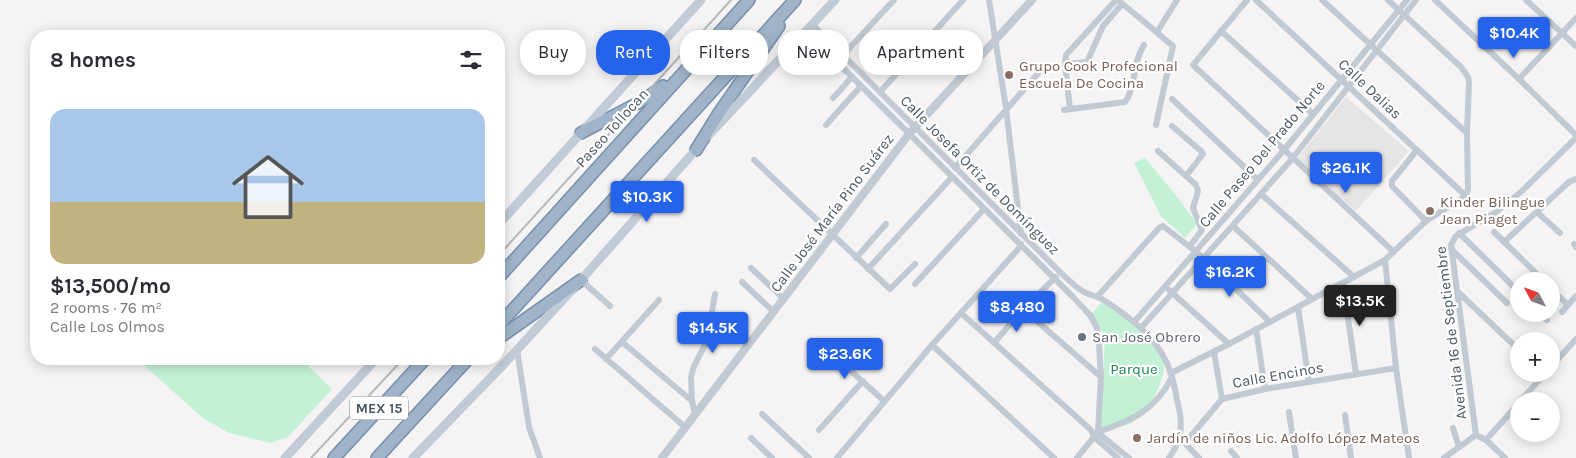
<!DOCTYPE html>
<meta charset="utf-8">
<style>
body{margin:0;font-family:Karla,sans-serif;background:#f2f2f3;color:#2b2b33;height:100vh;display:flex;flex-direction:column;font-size:19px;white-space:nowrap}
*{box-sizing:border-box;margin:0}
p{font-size:16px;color:#7c7c81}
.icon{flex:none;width:28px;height:28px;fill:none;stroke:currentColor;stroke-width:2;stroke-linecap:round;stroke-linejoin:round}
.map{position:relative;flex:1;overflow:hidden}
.side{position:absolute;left:30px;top:30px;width:475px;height:335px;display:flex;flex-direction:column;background:#fff;border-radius:20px;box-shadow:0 2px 12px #0003}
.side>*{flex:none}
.banner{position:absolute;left:520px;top:30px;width:475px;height:45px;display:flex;gap:10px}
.needle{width:32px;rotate:311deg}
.buttons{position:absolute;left:1510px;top:272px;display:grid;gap:10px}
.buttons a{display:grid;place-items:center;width:50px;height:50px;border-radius:50%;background:#fff;box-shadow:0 2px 12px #0003;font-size:25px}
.price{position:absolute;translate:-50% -42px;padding:0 11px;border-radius:5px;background:#2563eb;color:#fff;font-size:16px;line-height:32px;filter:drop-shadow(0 1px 2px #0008)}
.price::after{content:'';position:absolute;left:50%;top:30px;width:15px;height:11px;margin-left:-8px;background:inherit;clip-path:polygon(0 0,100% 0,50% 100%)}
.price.on{background:#222;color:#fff}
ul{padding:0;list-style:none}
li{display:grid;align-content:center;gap:10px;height:265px;padding:0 20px}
li span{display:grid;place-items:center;height:155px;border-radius:15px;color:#555}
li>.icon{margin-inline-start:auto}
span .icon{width:90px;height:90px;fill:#fffc;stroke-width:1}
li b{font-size:21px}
h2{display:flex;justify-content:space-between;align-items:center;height:60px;padding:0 20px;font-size:21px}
.tag{padding:0 18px;border-radius:20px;background:#fff;box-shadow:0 2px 12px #0003;font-size:18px;line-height:45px}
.tag.on{background:#2563eb;color:#fff}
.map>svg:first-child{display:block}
.education{fill:#e6e4e5}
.green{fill:#c3f1d5}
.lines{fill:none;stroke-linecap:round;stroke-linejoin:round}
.trunk-casing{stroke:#7690ad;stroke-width:14}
.minor{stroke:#c1cad2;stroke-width:6}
.tertiary{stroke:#c1cad2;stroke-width:8}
.secondary{stroke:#c1cbd6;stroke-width:9}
.trunk{stroke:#9fb4c9;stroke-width:11}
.rail{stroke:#b5b8bd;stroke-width:2}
.education-dot{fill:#8d6e63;stroke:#fff;stroke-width:2}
.worship-dot{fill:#6b7280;stroke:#fff;stroke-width:2}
.labels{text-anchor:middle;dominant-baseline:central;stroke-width:4.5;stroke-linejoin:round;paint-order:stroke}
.shield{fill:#fff;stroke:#808990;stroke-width:1}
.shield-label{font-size:14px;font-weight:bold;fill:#4a5661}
.education-label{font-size:15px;fill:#785e54;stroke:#fff;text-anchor:start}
.street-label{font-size:15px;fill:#4a5661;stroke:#fff}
.worship-label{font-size:15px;fill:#5b616d;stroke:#fff;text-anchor:start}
.park-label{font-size:15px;fill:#17864f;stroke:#fff}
</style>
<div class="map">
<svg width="1576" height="458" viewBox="0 0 1576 458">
<rect width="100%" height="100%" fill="#f5f3f3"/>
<polygon class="education" points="1346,97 1409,151 1356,211 1297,159"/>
<g class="green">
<polygon points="1145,158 1175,194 1197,224 1185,238 1161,216 1134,163"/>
<polygon points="1103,301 1142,329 1165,360 1163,376 1150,408 1132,423 1101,433 1105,336 1091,315"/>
<polygon points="137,359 301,359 332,389 288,437 270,443 229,433 203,418"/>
</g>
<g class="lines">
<g class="trunk-casing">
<g id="trunk">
<path d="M 581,133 C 609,117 638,106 663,86"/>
<polyline points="696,150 719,113 779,26"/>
<polyline points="499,277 749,0"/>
<polyline points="499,325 795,0"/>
<polyline points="499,338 581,280"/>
<polyline points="334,458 425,359"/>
<polyline points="377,458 468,359"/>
</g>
</g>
<g class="minor">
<polyline points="989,0 1006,108 1021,234"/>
<polyline points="1118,0 1173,46 1156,125"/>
<polyline points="1247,0 1193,65 1394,252"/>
<polyline points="1256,0 1466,196"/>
<polyline points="1322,0 1467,133"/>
<polyline points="1388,0 1461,67 1468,77 1469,82 1467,133 1468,189 1466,196"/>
<polyline points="1435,0 1519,79 1576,135"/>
<polyline points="1526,0 1576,46"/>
<path d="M 812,24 L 1060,272 C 1068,279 1075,287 1084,292 C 1090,295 1096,296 1102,299 C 1127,315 1154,335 1167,363 C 1172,375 1175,387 1177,400 C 1183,422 1183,439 1169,458"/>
<polyline points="806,31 1072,296 1090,315 1097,328 1099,344 1101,377 1098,432 1077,458"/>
<polyline points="1221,31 1313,114"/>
<polyline points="1157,32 1177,0"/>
<polyline points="843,55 894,0"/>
<polyline points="1065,64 1087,62 1103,26 1122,4"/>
<polyline points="1519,79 1576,18"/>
<polyline points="880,92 963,0"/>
<polyline points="833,98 852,77"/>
<polyline points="1172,99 1258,180"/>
<polyline points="1070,109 1065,64 1066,55 1116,0"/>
<path d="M 1064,110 L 1125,102 C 1136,88 1132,63 1144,45"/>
<polyline points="826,125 861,86"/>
<polyline points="1172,126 1201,151 1203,154 1186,176"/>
<polyline points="1417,150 1392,181 1392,186 1426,221"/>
<polyline points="1158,151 1196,185 1198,191 1193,208 1202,230 1190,246"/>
<polyline points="754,160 890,289 915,264"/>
<polyline points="955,168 1041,70"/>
<polyline points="1261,194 1354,277"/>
<polyline points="1537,212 1560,233"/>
<polyline points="1233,226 1312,299"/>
<polyline points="1494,232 1544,281"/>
<polyline points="1459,233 1519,292"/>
<polyline points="1504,242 1569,182 1576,179"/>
<polyline points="1574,244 1576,247"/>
<polyline points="1451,249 1507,303"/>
<polyline points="856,258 886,224"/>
<polyline points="1385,260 1396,368 1409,458"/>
<polyline points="751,268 784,299"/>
<polyline points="868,269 952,177"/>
<polyline points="581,280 610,306"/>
<polyline points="742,282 774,312"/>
<polyline points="1343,283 1356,374"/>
<polyline points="915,284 984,209"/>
<polyline points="1551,289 1568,305"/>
<polyline points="1169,290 1229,344"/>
<polyline points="1457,291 1519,350"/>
<polyline points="1097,297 1159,228 1163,226 1204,258 1270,322"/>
<polyline points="1298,307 1309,382"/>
<polyline points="1023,309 1101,377"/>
<polyline points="1562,312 1576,296"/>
<polyline points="961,313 1091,430 1094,437 1118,458"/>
<polyline points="1540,314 1547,320"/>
<polyline points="1134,322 1284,150 1407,0"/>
<polyline points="1141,328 1292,159 1416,0"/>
<polyline points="1256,329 1265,389"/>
<polyline points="622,342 692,401"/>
<polyline points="994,343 1023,309 1056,277"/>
<polyline points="932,345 1054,458"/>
<polyline points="595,349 685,427"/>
<polyline points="517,350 529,427 540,458"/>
<polyline points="830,352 884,401"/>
<polyline points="1214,352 1222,399"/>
<polyline points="606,359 659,300"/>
<polyline points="1551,367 1576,339"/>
<polyline points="1171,373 1229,344 1385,260 1426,221 1466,196"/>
<polyline points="1520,401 1545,374"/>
<polyline points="1289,412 1296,458"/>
<polyline points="695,414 692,401 691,377 694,366 707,341 715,294"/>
<polyline points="762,414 809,458"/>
<polyline points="1345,415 1351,458"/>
<polyline points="1453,428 1459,447"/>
<polyline points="819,430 863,381"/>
<polyline points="1097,432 1129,458"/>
<path d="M 1098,432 C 1132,420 1155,411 1172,377"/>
<polyline points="1476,435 1451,245 1456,236 1496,212 1522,191 1576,138"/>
<polyline points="1476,435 1486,440 1505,458"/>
<polyline points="751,438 772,458"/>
<polyline points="1486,440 1519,403"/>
<polyline points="1183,441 1199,458"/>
<polyline points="1185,443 1222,399 1265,389 1396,368"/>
<polyline points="1231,451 1237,458"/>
<polyline points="837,458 932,345 1021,246 1021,244"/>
<polyline points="1444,458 1476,435"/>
</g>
<polyline class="tertiary" points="662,458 909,134 1032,0"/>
<g class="secondary">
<polyline points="709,135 835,0"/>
<polyline points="499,224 701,0"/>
<polyline points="285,458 376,359"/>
<polyline points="413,458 504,364 581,280 700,145"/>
</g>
<use href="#trunk" class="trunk"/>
<g class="rail">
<polyline points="499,255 731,0"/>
<polyline points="311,458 403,359"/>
</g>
</g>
<g class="education-dot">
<circle cx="1009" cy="75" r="5"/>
<circle cx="1430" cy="211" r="5"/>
<circle cx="1137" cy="438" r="5"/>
</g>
<circle class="worship-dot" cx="1082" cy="337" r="5"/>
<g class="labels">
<rect class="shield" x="350" y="396.5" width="58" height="23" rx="4"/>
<g class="shield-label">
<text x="379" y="408">MEX 15</text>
</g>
<g class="education-label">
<text x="1019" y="66">Grupo Cook Profecional<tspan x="1019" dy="17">Escuela De Cocina</tspan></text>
<text x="1440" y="202">Kinder Bilingue<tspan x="1440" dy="17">Jean Piaget</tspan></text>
<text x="1147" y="438">Jardín de niños Lic. Adolfo López Mateos</text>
</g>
<g class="street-label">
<text transform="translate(1370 89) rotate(43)">Calle Dalias</text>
<text transform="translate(612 128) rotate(-48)">Paseo Tollocan</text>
<text transform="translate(1262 154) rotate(-50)">Calle Paseo Del Prado Norte</text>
<text transform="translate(980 175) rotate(45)">Calle Josefa Ortiz de Domínguez</text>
<text transform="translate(832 213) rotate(-53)">Calle José María Pino Suárez</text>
<text transform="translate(1451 333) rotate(-97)">Avenida 16 de Septiembre</text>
<text transform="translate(1278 375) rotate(-10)">Calle Encinos</text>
</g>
<g class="worship-label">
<text x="1092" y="337">San José Obrero</text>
</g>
<g class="park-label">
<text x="1134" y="369">Parque</text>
</g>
</g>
</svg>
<div class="buttons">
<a><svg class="needle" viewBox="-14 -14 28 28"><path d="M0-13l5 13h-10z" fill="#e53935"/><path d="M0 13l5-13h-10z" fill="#7c7c81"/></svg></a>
<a>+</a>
<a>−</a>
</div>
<b class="price" style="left:1514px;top:59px">$10.4K</b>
<b class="price" style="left:1346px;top:194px">$26.1K</b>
<b class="price" style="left:647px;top:223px">$10.3K</b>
<b class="price" style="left:1230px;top:298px">$16.2K</b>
<b class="price on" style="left:1360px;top:327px">$13.5K</b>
<b class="price" style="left:1017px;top:333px">$8,480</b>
<b class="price" style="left:713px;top:354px">$14.5K</b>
<b class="price" style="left:845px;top:380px">$23.6K</b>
<div class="banner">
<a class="tag">Buy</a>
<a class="tag on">Rent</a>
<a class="tag">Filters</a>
<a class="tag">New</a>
<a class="tag">Apartment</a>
</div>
<section class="side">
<h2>8 homes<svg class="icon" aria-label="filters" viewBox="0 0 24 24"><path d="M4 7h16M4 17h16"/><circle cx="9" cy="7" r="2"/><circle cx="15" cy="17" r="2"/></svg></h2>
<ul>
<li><span style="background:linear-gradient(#a9c7e8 60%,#c2b280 0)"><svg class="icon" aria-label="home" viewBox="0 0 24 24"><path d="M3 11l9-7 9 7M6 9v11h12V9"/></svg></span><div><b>$13,500/mo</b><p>2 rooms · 76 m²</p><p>Calle Los Olmos</p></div></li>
</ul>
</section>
</div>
